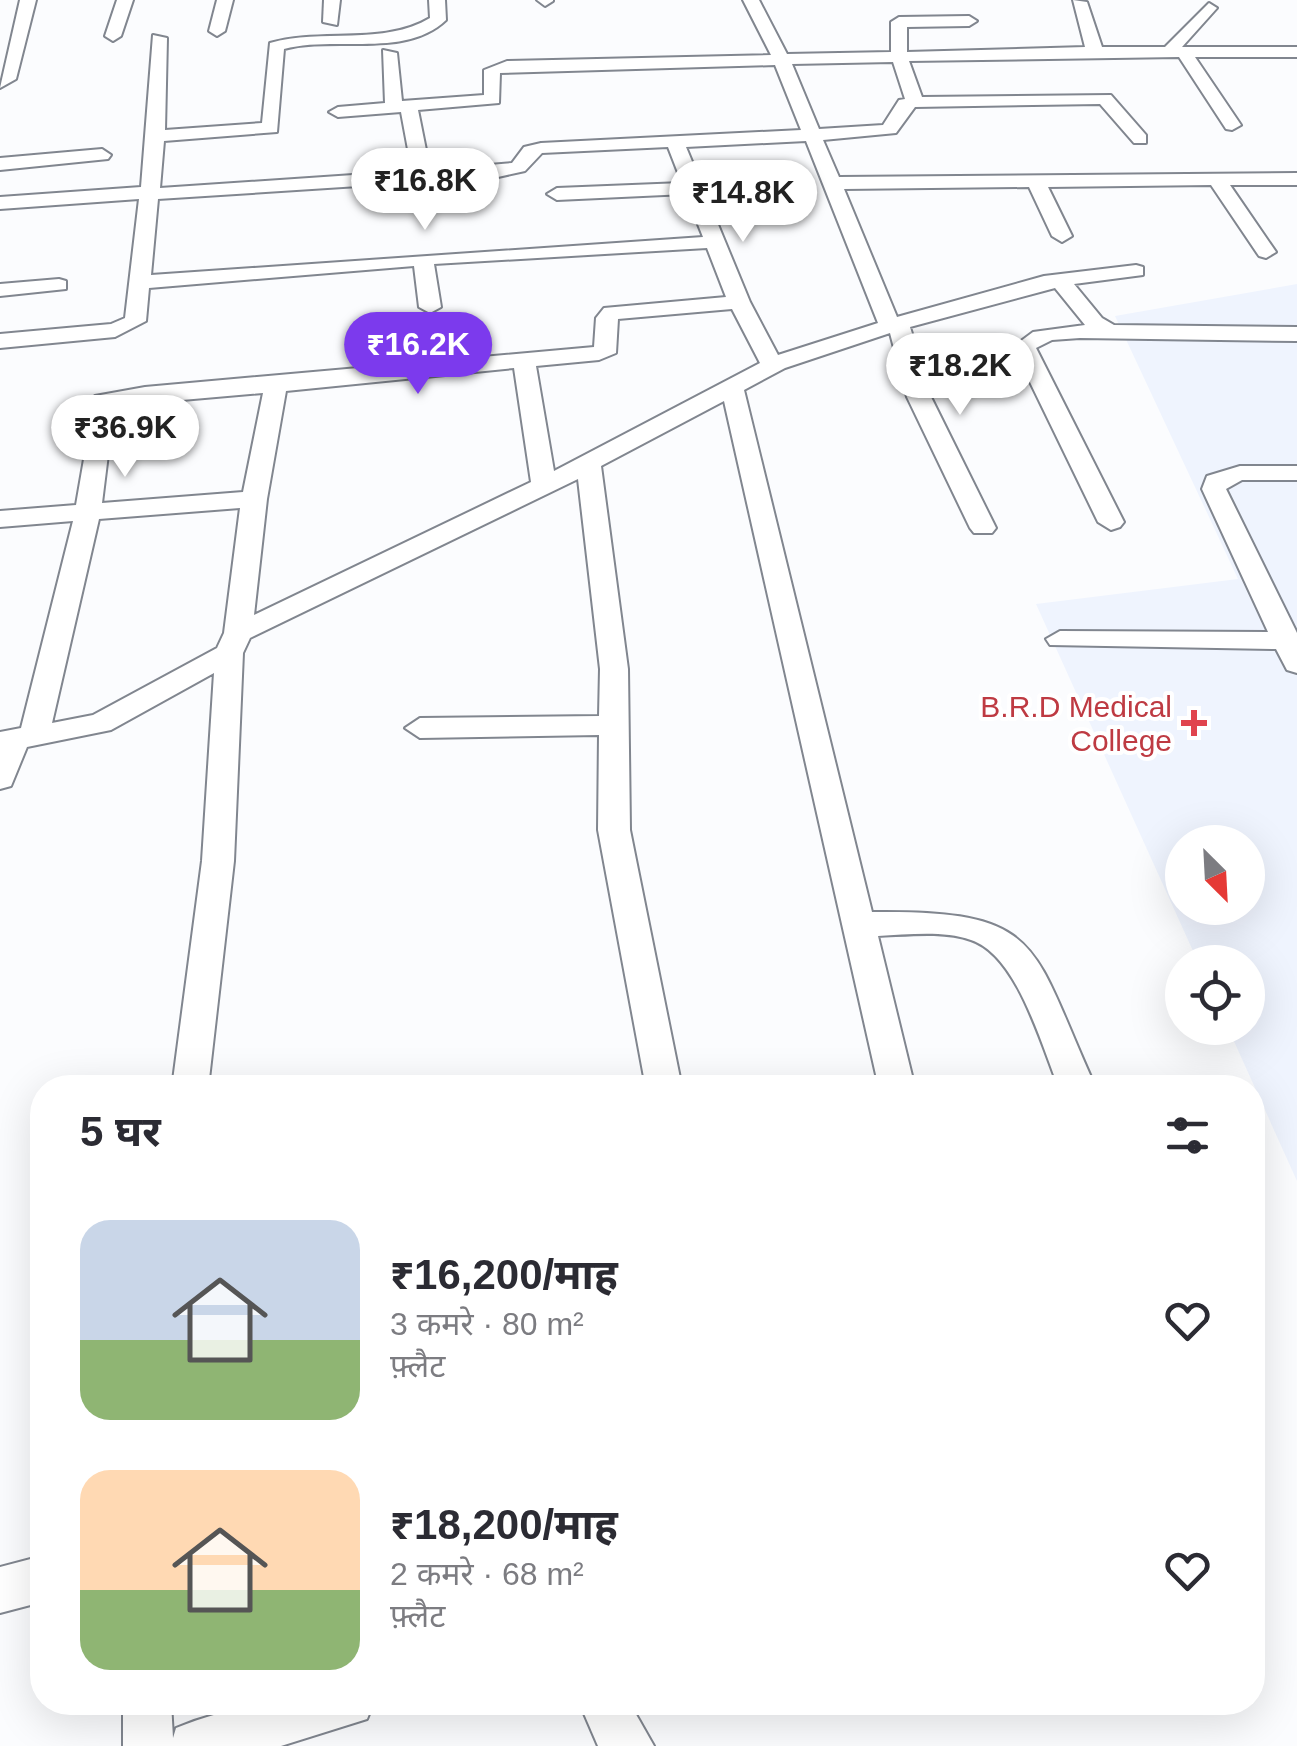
<!DOCTYPE html>
<html lang="hi">
<meta charset="utf-8">
<style>
body{margin:0;font-family:Helvetica,"Noto Sans Devanagari",sans-serif;background:#f7f7f7;color:#2b2b33;height:100vh;display:flex;flex-direction:column;font-size:38px;white-space:nowrap}
*{box-sizing:border-box;margin:0}
p{font-size:32px;color:#7c7c81}
.icon{flex:none;width:55px;height:55px;fill:none;stroke:currentColor;stroke-width:2;stroke-linecap:round;stroke-linejoin:round}
.map{position:relative;flex:1;overflow:hidden}
.sheet{position:absolute;left:30px;top:1075px;width:1235px;height:640px;display:flex;flex-direction:column;background:#fff;border-radius:40px;box-shadow:0 10px 40px #0002}
.sheet>*{flex:none}
.needle{width:65px;rotate:156deg}
.buttons{position:absolute;left:1165px;top:825px;display:grid;gap:20px}
.buttons a{display:grid;place-items:center;width:100px;height:100px;border-radius:50%;background:#fff;box-shadow:0 10px 40px #0002;font-size:50px}
.price{position:absolute;translate:-50% -85px;padding:0 22px;border-radius:35px;background:#fff;color:#222;font-size:32px;line-height:65px;filter:drop-shadow(0 2px 5px #0008)}
.price::after{content:'';position:absolute;left:50%;top:60px;width:30px;height:22px;margin-left:-15px;background:inherit;clip-path:polygon(0 0,100% 0,50% 100%)}
.price.active{background:#7c3aed;color:#fff}
ul{padding:0;list-style:none}
li{display:flex;align-items:center;gap:30px;height:250px;padding:0 50px}
li span{display:grid;place-items:center;flex:none;width:280px;height:200px;border-radius:30px;color:#555}
li>.icon{margin-inline-start:auto}
span .icon{width:120px;height:120px;fill:#fffc;stroke-width:1}
li b{font-size:42px}
h2{display:flex;justify-content:space-between;align-items:center;height:120px;padding:0 50px;font-size:42px}
.map>svg:first-child{display:block}
.built{fill:#eff4fe;fill-rule:evenodd}
.lines{fill:none;stroke-linecap:round;stroke-linejoin:round}
.street-casing{stroke:#81868f;stroke-width:4}
.street{fill:#fff;fill-rule:evenodd}
.health-dot{fill:#e0444e;stroke:#fff;stroke-width:4}
.labels{text-anchor:middle;dominant-baseline:central;stroke-width:8;stroke-linejoin:round;paint-order:stroke}
.health-label{font-size:30px;fill:#be3a42;stroke:#fff;text-anchor:end}
</style>
<div class="map">
<svg width="1297" height="1746" viewBox="0 0 1297 1746">
<rect width="100%" height="100%" fill="#fbfcfe"/>
<path class="built" d="M 1297,284 L 1297,1181 L 1228,1028 L 1248,1028 L 1248,962 L 1198,962 L 1036,604 L 1238,579 L 1115,316 ZM 1182,842 L 1248,842 L 1248,908 L 1182,908 Z"/>
<g class="lines">
<g class="street-casing">
<g id="street">
<polygon points="20,0 36,0 16,79 0,88"/>
<polygon points="117,0 133,0 121,36 113,41 105,36"/>
<polygon points="217,0 233,0 225,31 217,36 209,31"/>
<polygon points="324,0 340,0 337,25 323,22"/>
<path d="M 429,0 L 445,0 L 446,20 C 405,59 334,35 284,49 L 277,132 L 164,141 L 160,188 L 412,171 L 401,112 L 338,117 L 329,112 L 338,107 L 385,103 L 383,50 L 397,53 L 402,101 L 484,95 L 484,70 L 507,61 L 771,55 L 743,0 L 759,0 L 787,54 L 891,52 L 891,22 L 899,17 L 969,16 L 977,21 L 969,26 L 907,27 L 907,52 L 1085,47 L 1073,0 L 1087,2 L 1102,47 L 1165,47 L 1209,3 L 1217,8 L 1182,47 L 1297,47 L 1297,57 L 1195,57 L 1241,125 L 1232,130 L 1226,129 L 1179,57 L 909,61 L 922,97 L 1111,95 L 1146,135 L 1146,143 L 1134,143 L 1100,104 L 915,107 L 896,133 L 823,140 L 839,177 L 1297,173 L 1297,185 L 1230,185 L 1276,252 L 1266,258 L 1259,256 L 1211,185 L 1048,187 L 1072,236 L 1062,242 L 1052,236 L 1029,187 L 844,189 L 897,317 L 1044,276 L 1136,265 L 1143,267 L 1143,275 L 1074,284 L 1102,318 L 1114,325 L 1297,327 L 1297,341 L 1080,338 L 1052,340 L 1036,348 L 1124,522 L 1120,527 L 1111,530 L 1098,522 L 1013,347 L 1033,332 L 1085,325 L 1055,288 L 910,327 L 931,397 L 996,528 L 992,533 L 974,533 L 970,528 L 907,397 L 890,333 L 785,368 L 744,390 L 872,912 C 1046,910 1030,944 1096,1088 L 1059,1088 C 1041,1044 1017,955 971,940 C 942,930 907,935 878,936 L 915,1088 L 879,1088 L 724,401 L 601,466 L 628,669 L 630,830 L 682,1088 L 646,1088 L 598,830 L 599,735 L 420,738 L 405,728 L 420,718 L 599,716 L 600,669 L 578,479 L 250,638 L 243,653 L 234,861 L 208,1088 L 172,1088 L 202,861 L 214,673 L 111,730 L 27,747 L 11,786 L 0,789 L 0,732 L 21,728 L 73,521 L 0,527 L 0,511 L 76,505 L 95,396 L 145,387 L 594,347 L 596,318 L 604,308 L 726,297 L 707,248 L 434,264 L 441,307 L 430,313 L 419,307 L 414,266 L 149,288 L 146,321 L 115,337 L 0,348 L 0,334 L 111,324 L 125,318 L 139,199 L 0,209 L 0,197 L 141,187 L 153,35 L 167,38 L 165,130 L 262,123 L 270,43 C 321,28 384,46 430,18 ZM 893,62 L 905,99 L 899,100 L 883,125 L 819,129 L 792,64 ZM 775,65 L 801,130 L 541,143 L 524,147 L 512,163 L 430,170 L 418,110 L 499,103 L 500,73 ZM 806,141 L 878,323 L 778,355 L 750,302 L 686,147 ZM 668,147 L 682,183 L 557,188 L 547,194 L 557,200 L 686,194 L 703,237 L 151,275 L 158,199 L 498,177 L 525,171 L 542,153 ZM 732,309 L 760,363 L 554,471 L 536,366 L 599,360 L 616,353 L 618,319 ZM 514,368 L 531,482 L 254,615 L 267,499 L 286,391 ZM 263,393 L 243,492 L 102,503 L 114,406 ZM 240,508 L 224,633 L 217,648 L 93,715 L 52,723 L 99,519 Z"/>
<polygon points="537,0 553,0 553,1 545,6"/>
<polygon points="102,149 111,155 108,159 0,170 0,158"/>
<polygon points="59,279 66,281 66,289 0,296 0,284"/>
<polygon points="1240,466 1297,466 1297,480 1242,480 1226,489 1297,633 1297,673 1287,670 1276,649 1050,645 1046,639 1060,631 1268,632 1202,489 1207,476"/>
<polygon points="42,1556 42,1602 0,1613 0,1567"/>
<path d="M 123,1702 L 171,1702 L 173,1738 L 176,1728 C 246,1699 300,1702 374,1702 L 367,1719 L 281,1746 L 123,1746 Z"/>
<polygon points="579,1702 629,1702 654,1746 598,1746"/>
</g>
</g>
<use href="#street" class="street"/>
</g>
<path class="health-dot" d="M1189 708h10v10h10v10h-10v10h-10v-10h-10v-10h10z"/>
<g class="labels">
<g class="health-label">
<text x="1172" y="706">B.R.D Medical<tspan x="1172" dy="34">College</tspan></text>
</g>
</g>
</svg>
<div class="buttons">
<a><svg class="needle" viewBox="-14 -14 28 28"><path d="M0-13l5 13h-10z" fill="#e53935"/><path d="M0 13l5-13h-10z" fill="#7c7c81"/></svg></a>
<a><svg class="icon" aria-label="locate" viewBox="0 0 24 24"><circle cx="12" cy="12" r="6"/><path d="M12 2v4M12 18v4M2 12h4M18 12h4"/></svg></a>
</div>
<b class="price" style="left:425px;top:233px">₹16.8K</b>
<b class="price" style="left:743px;top:245px">₹14.8K</b>
<b class="price active" style="left:418px;top:397px">₹16.2K</b>
<b class="price" style="left:960px;top:418px">₹18.2K</b>
<b class="price" style="left:125px;top:480px">₹36.9K</b>
<section class="sheet">
<h2>5 घर<svg class="icon" aria-label="filters" viewBox="0 0 24 24"><path d="M4 7h16M4 17h16"/><circle cx="9" cy="7" r="2"/><circle cx="15" cy="17" r="2"/></svg></h2>
<ul>
<li><span style="background:linear-gradient(#c9d6e8 60%,#8fb573 0)"><svg class="icon" aria-label="home" viewBox="0 0 24 24"><path d="M3 11l9-7 9 7M6 9v11h12V9"/></svg></span><div><b>₹16,200/माह</b><p>3 कमरे · 80 m²</p><p>फ़्लैट</p></div><svg class="icon" aria-label="heart" viewBox="0 0 24 24"><path d="M12 20l-8-8c-3-5 5-10 8-4 3-6 11-1 8 4z"/></svg></li>
<li><span style="background:linear-gradient(#ffd9b3 60%,#8fb573 0)"><svg class="icon" aria-label="home" viewBox="0 0 24 24"><path d="M3 11l9-7 9 7M6 9v11h12V9"/></svg></span><div><b>₹18,200/माह</b><p>2 कमरे · 68 m²</p><p>फ़्लैट</p></div><svg class="icon" aria-label="heart" viewBox="0 0 24 24"><path d="M12 20l-8-8c-3-5 5-10 8-4 3-6 11-1 8 4z"/></svg></li>
</ul>
</section>
</div>
